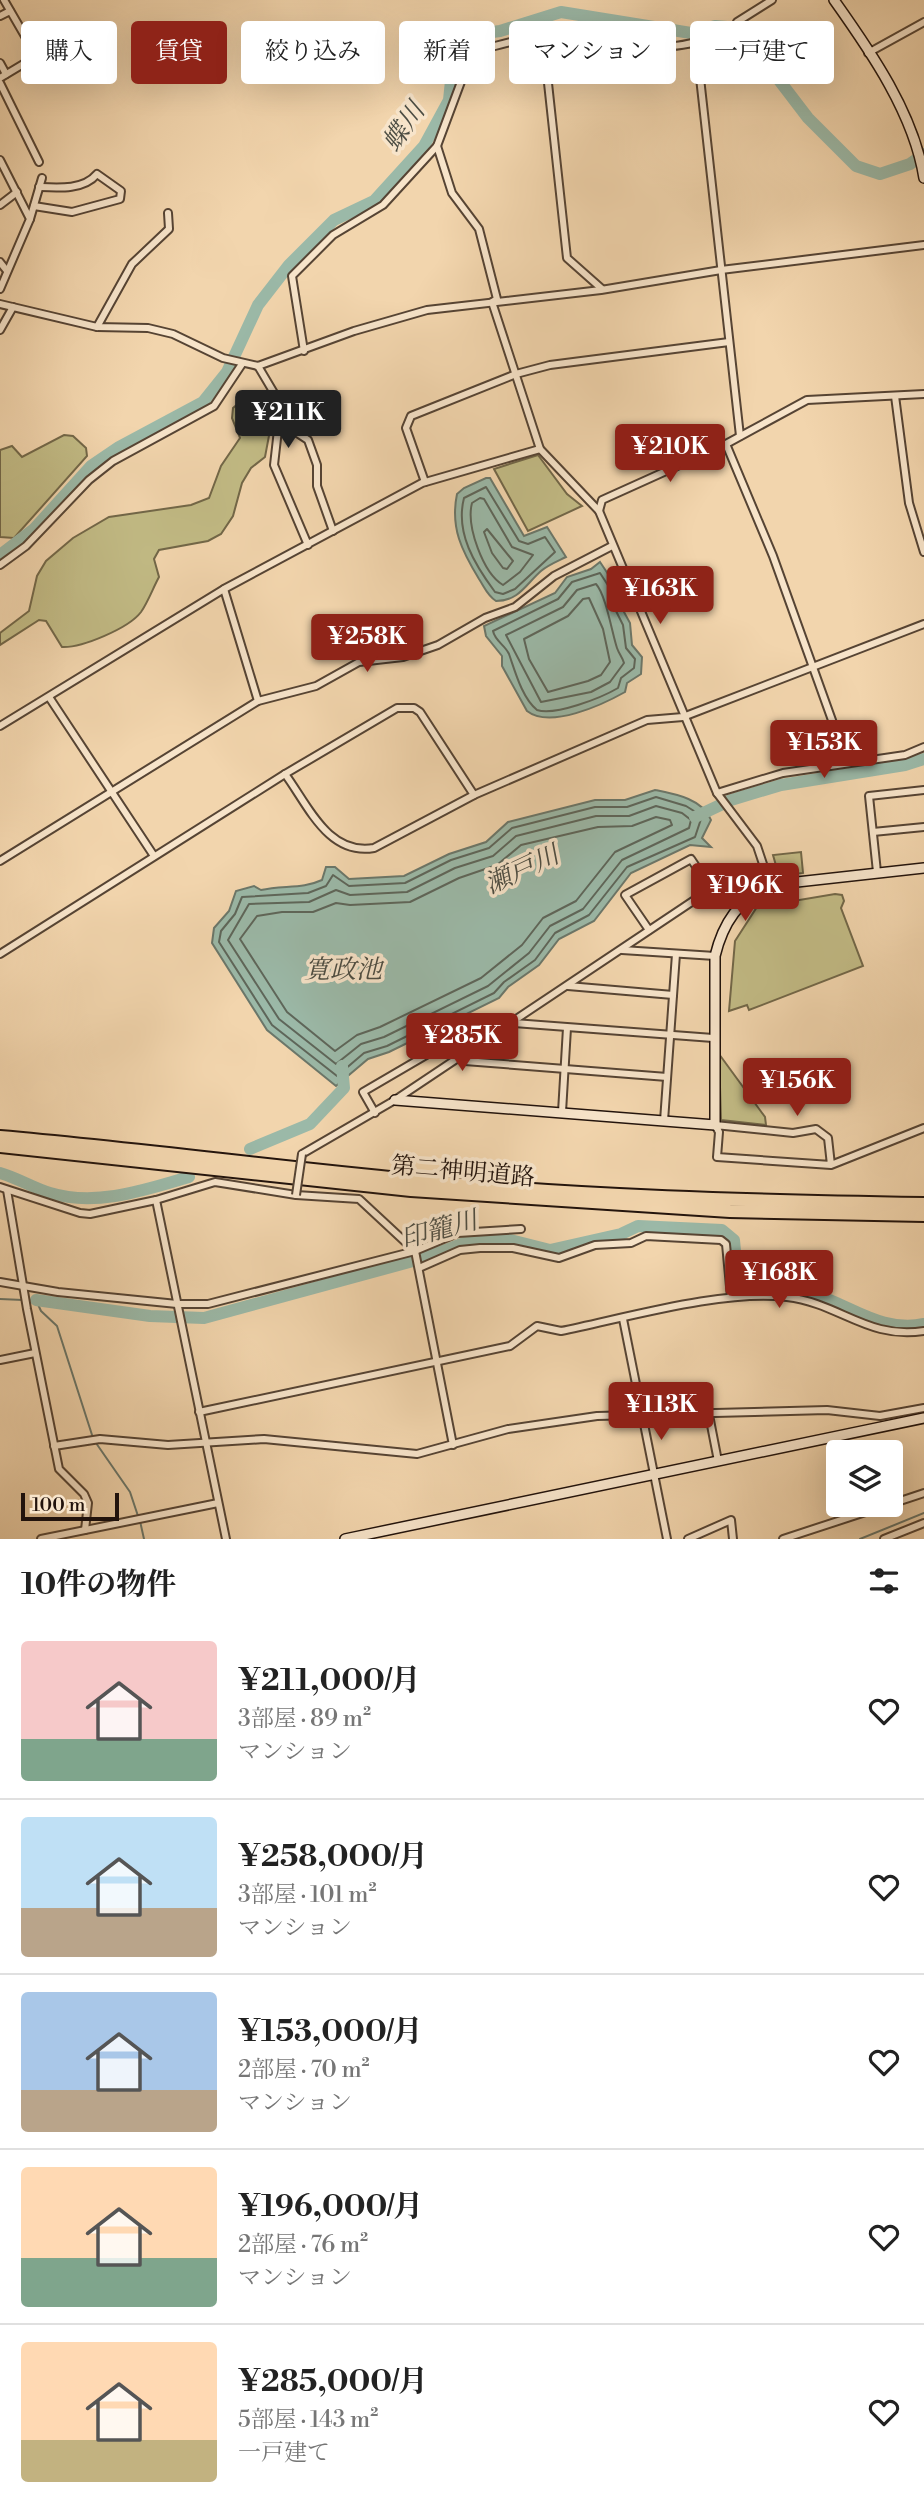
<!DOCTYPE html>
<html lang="ja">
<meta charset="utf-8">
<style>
body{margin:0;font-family:"Libre Bodoni","Noto Serif JP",serif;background:#f6f6f6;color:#222;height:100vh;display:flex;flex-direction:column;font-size:26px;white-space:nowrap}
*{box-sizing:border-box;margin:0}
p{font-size:23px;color:#767676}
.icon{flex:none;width:38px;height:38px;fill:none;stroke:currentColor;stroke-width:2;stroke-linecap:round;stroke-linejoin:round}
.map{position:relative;height:1539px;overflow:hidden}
.drawer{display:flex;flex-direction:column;background:#fff;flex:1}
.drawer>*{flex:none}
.hud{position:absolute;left:21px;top:21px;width:882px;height:63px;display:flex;gap:14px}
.fabs{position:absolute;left:826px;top:1440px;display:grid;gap:14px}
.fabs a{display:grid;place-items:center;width:77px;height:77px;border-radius:7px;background:#fff;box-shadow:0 7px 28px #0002;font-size:35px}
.scale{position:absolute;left:21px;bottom:18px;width:98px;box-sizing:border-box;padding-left:7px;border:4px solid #22130c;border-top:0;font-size:19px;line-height:24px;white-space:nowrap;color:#22130c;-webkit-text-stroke:5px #f7e4ca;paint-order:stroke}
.price{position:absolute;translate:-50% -60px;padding:0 16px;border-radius:7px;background:#8f2418;color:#fff;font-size:23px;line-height:46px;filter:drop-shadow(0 2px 4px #0008)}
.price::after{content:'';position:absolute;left:50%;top:42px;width:21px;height:16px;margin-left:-10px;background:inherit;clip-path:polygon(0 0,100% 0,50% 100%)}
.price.on{background:#222;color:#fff}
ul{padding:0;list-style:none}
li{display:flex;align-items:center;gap:21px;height:175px;padding:0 21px}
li+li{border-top:2px solid #e0e0e0}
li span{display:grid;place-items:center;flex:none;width:196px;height:140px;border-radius:7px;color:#555}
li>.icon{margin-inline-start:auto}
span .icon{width:84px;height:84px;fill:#fffc;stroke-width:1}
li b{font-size:30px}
h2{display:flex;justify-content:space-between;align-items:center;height:84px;padding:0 21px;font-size:30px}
.pill{padding:0 24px;border-radius:7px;background:#fff;box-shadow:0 7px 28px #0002;font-size:24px;line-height:63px}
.pill.on{background:#8f2418;color:#fff}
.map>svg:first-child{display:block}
.green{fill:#c2bb85;stroke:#726748;stroke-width:2}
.water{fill:#9bb9a8;stroke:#6b776a;stroke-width:2}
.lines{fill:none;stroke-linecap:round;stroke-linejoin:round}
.shore{stroke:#5e665a;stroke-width:2}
.stream{stroke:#6b776a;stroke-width:2}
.river{stroke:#9bb9a8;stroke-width:12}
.street-casing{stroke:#564434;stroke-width:10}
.secondary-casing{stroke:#22130c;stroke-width:12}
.highway-casing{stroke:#22130c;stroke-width:16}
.street{stroke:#f7e4ca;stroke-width:6}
.secondary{stroke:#f7e4ca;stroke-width:9}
.highway{stroke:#f2d5ad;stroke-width:12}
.street-bridge-casing{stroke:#564434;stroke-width:10;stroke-linecap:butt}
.street-bridge{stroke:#f7e4ca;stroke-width:6}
.labels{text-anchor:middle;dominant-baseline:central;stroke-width:7;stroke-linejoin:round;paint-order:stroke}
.street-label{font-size:24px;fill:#22130c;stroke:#f7e4ca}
.water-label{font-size:26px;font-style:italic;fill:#4c4d43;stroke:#f7e4ca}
</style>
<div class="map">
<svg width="924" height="1539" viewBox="0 0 924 1539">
<rect width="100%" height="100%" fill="#f2d5ad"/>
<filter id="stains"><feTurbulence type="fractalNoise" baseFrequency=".00286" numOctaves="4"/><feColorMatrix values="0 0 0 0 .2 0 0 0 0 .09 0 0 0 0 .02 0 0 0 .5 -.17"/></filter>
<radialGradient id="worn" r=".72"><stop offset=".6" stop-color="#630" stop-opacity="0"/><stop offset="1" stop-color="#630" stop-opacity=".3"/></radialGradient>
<g class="green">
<path d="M 263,398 L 272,403 L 274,409 L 265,457 L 251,468 L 242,483 L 233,516 L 221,534 L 208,541 L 159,550 L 154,559 L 159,577 C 153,588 148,602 141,612 C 129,628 82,648 62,647 L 46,621 L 39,620 L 0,645 L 0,633 L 29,611 L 37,576 L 46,561 L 73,538 L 109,517 L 191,505 L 209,498 L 221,466 L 240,438 L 232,418 L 233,408 L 239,403 Z"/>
<polygon points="64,435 73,436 86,448 87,456 14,538 0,537 0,450 12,446 22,457"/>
<polygon points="538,455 567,494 582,506 528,531 494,469"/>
<polygon points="801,852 803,873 779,876 773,855"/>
<polygon points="835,894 842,895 844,901 841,908 863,966 749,1010 747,1005 729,1011 735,941 757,907"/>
<polygon points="719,1054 765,1117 766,1125 721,1120"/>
</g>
<g class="water">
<path d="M 486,478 L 490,478 L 524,536 L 547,527 L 566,557 C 558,561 548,565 541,571 C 526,584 519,601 496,601 C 487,595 485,588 479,579 C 462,551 450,528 457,494 L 464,488 Z"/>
<path d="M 600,562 L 618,589 L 618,601 L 630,623 L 632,645 L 642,657 L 641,674 L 627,683 L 625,692 C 602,705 550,729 527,711 L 502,666 L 502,656 L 486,636 L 484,626 L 555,593 L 567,577 L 591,569 Z"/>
<path d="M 655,790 C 675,794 703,799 711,820 L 702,838 L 711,847 L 690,845 L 631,873 L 594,921 L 559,939 L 539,965 L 508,987 L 499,998 L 389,1052 L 368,1059 L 336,1086 L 267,1030 L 212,943 L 214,928 L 229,911 L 236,891 L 254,886 L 261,890 C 282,885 303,889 322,880 L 326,867 L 335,867 L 349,879 L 404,876 L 449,854 L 486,842 L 508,822 L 595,800 L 625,800 Z"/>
</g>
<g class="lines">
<g class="shore">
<path d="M 486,487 L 519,541 L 528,544 L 545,537 L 555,552 L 515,589 L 503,594 L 495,592 C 475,565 455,533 464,498 Z"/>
<path d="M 480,498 L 484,499 L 512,547 L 533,555 L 520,572 L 503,585 C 483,573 466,526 472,503 Z"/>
<polygon points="487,529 513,561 507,569 503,568 492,553 484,532"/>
<path d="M 600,573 L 611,590 L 612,603 L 623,625 L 626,648 L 635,659 L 634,668 L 621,678 L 618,688 C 601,698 555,716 537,710 C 522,698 515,671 509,654 C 505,645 495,641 493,631 L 558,599 L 572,582 Z"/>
<path d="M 596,584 C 606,595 612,633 617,648 C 619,654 623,658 624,663 L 610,682 L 591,692 L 541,702 L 506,635 L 563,607 L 577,590 Z"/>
<polygon points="589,598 603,629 610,662 601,675 588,681 548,692 529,659 524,639 568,616 583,599"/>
<polygon points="656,797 686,806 702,816 695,837 627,867 589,915 555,933 535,960 504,982 494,993 387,1046 364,1053 337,1076 272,1025 219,942 221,931 235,914 242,897 308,893 326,886 333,875 349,886 405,883 451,860 489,848 512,828 595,807 627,807"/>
<polygon points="656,806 682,813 691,820 689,828 622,860 583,909 550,926 529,953 488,986 384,1037 361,1044 336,1064 279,1019 228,940 249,904 309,902 336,890 350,895 407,892 455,868 493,856 516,836 596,816 629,816"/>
<polygon points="656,817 670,820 672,825 615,852 576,901 543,918 522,945 481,978 380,1027 357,1035 335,1051 287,1012 240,939 257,916 282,912 313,912 336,903 350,905 410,902 459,878 497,865 521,845 598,827 632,826"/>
</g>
<g class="stream">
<polyline points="0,1299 23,1300"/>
<polyline points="29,1300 36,1300 41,1311 57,1326 93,1438"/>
<polyline points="96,1443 130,1492 138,1516"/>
<polyline points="140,1521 144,1539"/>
<polyline points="860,1539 924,1513"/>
</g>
<g class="river">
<polyline points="0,555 34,529 91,466 119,447 203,402 227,372 258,305 289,265 334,220 374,201 424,146 449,100 455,43 463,36 500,31 561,12 691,33 715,26 727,27 749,41 808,118 856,166 880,174 910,164 924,154"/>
<polyline points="695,817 731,800 781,785 905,765 924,759"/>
<polyline points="250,1149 310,1124 344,1088 342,1066"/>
<path d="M 0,1173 C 18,1178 33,1188 50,1193 C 96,1207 145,1190 189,1177"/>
<path d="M 36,1300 L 150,1316 L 204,1318 L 424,1258 L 469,1241 L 506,1239 L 550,1250 L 621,1234 L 638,1226 L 722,1230 L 734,1240 L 739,1292 C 764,1291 786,1286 810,1293 C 850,1304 880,1333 924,1324"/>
</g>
<g class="street-casing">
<g id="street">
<polyline points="4,0 48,76"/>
<polyline points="0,16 10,11"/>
<polyline points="543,37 567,258 602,289"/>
<polyline points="696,42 740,436"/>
<polyline points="868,53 924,22"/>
<polyline points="0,63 6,74"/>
<polyline points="0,78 30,60"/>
<polyline points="0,83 39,162"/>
<polyline points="437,146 452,193 479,229 497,299 492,302 540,449 599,511 717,793 757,846 770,885"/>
<polyline points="0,160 30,219 0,289"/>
<polyline points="0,205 17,192"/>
<path d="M 34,206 L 72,212 L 120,199 L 121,191 L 97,174 C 84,190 58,188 39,187"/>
<polyline points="30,219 42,178"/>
<polyline points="0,262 7,271"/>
<polyline points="0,304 97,327 148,328 173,334 223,358 258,366 354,331 427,310 601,290 721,270 924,245"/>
<polyline points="97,327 132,264 169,229 168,213"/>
<polyline points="0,330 13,307"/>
<path d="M 304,351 L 292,276 L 333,235 L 383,205 L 437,146 L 471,55 L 475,51 C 505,44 552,29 581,33 C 612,37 640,47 672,46 C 692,46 710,35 730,38 L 737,22 L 772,0"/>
<polyline points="258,366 274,393 279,421 274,465 308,545"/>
<polyline points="895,396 909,503 924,552"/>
<polyline points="279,421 308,440 317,465 317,486 333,531"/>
<polyline points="726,444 773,556 847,762"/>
<polyline points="425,482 406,428 411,416 516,374 550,365 729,342"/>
<polyline points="599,511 602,500 726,444 807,400 924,394"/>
<polyline points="0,565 26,546 89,480 113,461 214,406 242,364"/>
<polyline points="224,589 258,701"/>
<polyline points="49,697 154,856"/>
<polyline points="0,726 224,589 422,483 540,449"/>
<path d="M 285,774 C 308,805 328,856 374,848 L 474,795 L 647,720 L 683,717 L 924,624"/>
<polyline points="717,793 783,773 905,755 924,747"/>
<polyline points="873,832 924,827"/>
<polyline points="0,861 258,701 316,686 359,662 403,657 438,645 485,618 515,607 554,576 612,546"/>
<polyline points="877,872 869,796 924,790"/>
<polyline points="649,930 625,895 691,859 711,889"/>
<polyline points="622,950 715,956"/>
<polyline points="0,954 285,774 397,708 414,708 420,712 474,795"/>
<polyline points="568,986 673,995"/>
<polyline points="514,1023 713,1038"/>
<polyline points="562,1112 567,1028"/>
<polyline points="375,1113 363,1092 452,1040 465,1061 667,1077"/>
<polyline points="664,1121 676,954"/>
<polyline points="302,1154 395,1100 711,889 763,866"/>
<polyline points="831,1165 828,1138 816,1129 793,1133 715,1125 719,1132 717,1157 831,1165 924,1128"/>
<polyline points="0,1187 80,1213 90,1214 156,1200"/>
<polyline points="7,1190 27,1309 59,1469 84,1494 88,1503 85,1530"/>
<polyline points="419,1268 460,1250 480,1248 513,1248 559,1258 595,1245 631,1243 646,1236 721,1240 726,1244 731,1297"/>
<polyline points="0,1282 58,1292 177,1304 208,1304 415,1251 458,1233 521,1229"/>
<polyline points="623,1319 667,1539"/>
<polyline points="0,1360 35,1353"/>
<path d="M 199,1412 L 510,1346 L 537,1326 L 561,1331 C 625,1318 724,1289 787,1297 C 839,1303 868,1340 924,1331"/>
<polyline points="709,1415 718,1461"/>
<polyline points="54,1446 100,1439 168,1445 264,1439 417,1454 508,1429 597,1416 827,1410 880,1416 924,1408"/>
<polyline points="891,1504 924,1493"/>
<polyline points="41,1539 218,1503"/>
<polyline points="226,1539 156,1200 215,1182 296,1195 359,1199 415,1251 453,1445"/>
<polyline points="688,1539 731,1520 733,1539"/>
<polyline points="783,1539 887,1505"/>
<polyline points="884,1539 924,1523"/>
</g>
</g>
<g class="secondary-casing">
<g id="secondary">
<path d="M 834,0 C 871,52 914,114 924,178"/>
<path d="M 395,1100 L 715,1125 L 715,956 C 723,923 739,899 770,885 L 924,868"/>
<polyline points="345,1539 924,1418"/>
</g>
</g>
<g class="highway-casing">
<g id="highway">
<path d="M 0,1137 C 137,1149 274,1167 411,1180 C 581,1197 753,1201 924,1204"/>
<polyline points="0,1146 411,1190 730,1211 924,1215"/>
</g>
</g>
<use href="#street" class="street"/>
<use href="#secondary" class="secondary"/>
<use href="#highway" class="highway"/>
<g class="street-bridge-casing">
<polyline id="street-bridge" points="296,1195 302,1154"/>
</g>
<use href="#street-bridge" class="street-bridge"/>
</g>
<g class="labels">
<g class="street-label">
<text transform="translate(463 1172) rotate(5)">第二神明道路</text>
</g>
<g class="water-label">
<text transform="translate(404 127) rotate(-55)">蝶川</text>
<text transform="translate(522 870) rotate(-25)">瀬戸川</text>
<text x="343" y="970">寛政池</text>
<text transform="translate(439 1230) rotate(-15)">印籠川</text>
</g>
</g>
<rect width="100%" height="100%" filter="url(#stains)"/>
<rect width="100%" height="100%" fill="url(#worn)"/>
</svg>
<div class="fabs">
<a><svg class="icon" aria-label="layers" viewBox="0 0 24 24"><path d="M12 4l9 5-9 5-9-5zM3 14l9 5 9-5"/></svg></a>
</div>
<div class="scale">100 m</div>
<b class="price on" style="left:288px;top:450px">¥211K</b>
<b class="price" style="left:670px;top:484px">¥210K</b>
<b class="price" style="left:660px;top:626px">¥163K</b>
<b class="price" style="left:367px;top:674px">¥258K</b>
<b class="price" style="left:824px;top:780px">¥153K</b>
<b class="price" style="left:745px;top:923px">¥196K</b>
<b class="price" style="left:462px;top:1073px">¥285K</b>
<b class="price" style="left:797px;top:1118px">¥156K</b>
<b class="price" style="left:779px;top:1310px">¥168K</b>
<b class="price" style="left:661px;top:1442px">¥113K</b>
<div class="hud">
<a class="pill">購入</a>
<a class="pill on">賃貸</a>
<a class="pill">絞り込み</a>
<a class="pill">新着</a>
<a class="pill">マンション</a>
<a class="pill">一戸建て</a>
</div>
</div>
<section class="drawer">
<h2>10件の物件<svg class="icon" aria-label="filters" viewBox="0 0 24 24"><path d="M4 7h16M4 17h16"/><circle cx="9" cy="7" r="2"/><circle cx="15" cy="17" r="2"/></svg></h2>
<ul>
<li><span style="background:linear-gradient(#f6c9c9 70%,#7fa58c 0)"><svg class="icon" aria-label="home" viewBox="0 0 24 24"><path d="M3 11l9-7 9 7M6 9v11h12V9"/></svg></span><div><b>¥211,000/月</b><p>3部屋 · 89 m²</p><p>マンション</p></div><svg class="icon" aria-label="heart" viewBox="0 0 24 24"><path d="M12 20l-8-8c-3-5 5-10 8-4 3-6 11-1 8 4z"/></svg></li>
<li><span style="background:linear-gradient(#bfe0f5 65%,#b9a48a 0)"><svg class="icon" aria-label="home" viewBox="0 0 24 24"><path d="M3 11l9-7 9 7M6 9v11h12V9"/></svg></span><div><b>¥258,000/月</b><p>3部屋 · 101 m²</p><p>マンション</p></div><svg class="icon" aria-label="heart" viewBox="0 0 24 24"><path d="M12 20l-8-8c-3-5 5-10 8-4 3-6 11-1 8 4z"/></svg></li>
<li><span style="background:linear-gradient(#a9c7e8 70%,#b9a48a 0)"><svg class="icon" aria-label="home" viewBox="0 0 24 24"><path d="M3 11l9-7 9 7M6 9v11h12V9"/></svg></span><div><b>¥153,000/月</b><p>2部屋 · 70 m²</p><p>マンション</p></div><svg class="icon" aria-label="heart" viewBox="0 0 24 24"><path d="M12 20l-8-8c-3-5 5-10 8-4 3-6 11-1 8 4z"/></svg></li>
<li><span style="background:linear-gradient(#ffd9b3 65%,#7fa58c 0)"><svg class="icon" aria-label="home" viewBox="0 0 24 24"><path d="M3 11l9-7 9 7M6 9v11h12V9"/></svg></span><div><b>¥196,000/月</b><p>2部屋 · 76 m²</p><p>マンション</p></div><svg class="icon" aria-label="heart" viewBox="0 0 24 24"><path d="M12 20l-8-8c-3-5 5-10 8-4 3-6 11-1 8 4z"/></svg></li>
<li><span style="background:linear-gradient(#ffd9b3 70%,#c2b280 0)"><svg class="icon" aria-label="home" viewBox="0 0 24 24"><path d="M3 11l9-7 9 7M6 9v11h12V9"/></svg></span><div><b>¥285,000/月</b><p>5部屋 · 143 m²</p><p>一戸建て</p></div><svg class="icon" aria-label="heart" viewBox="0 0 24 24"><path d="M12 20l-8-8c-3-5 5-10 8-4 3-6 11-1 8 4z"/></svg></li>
</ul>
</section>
